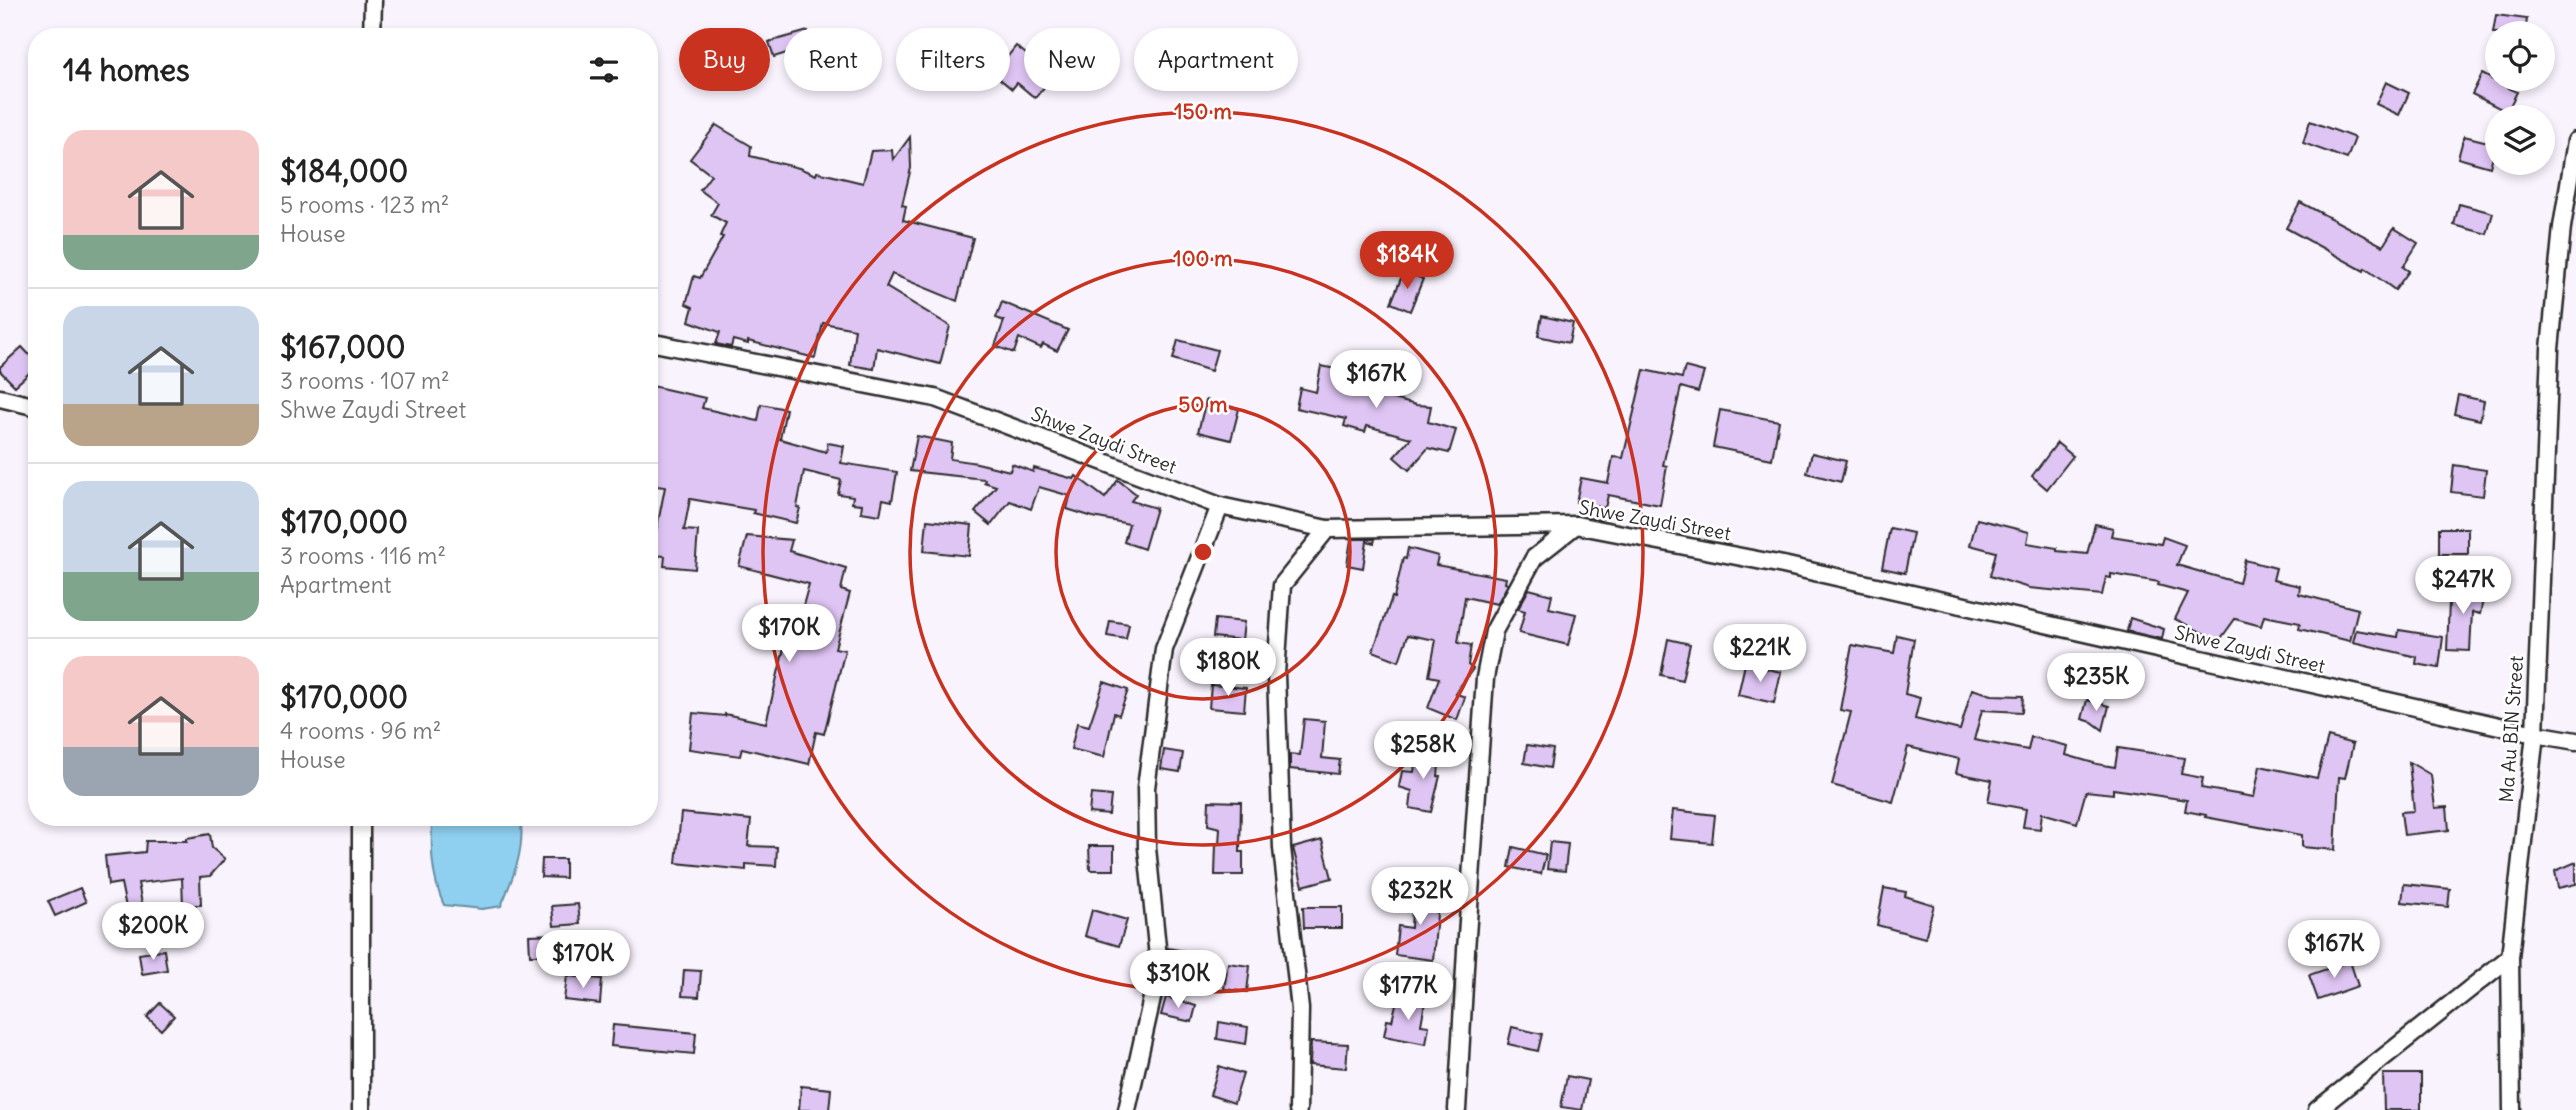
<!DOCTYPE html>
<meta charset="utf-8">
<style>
body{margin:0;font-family:Delius,sans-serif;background:#f6f6f6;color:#222;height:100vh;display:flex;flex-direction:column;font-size:26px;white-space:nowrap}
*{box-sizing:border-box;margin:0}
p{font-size:23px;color:#767676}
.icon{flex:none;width:38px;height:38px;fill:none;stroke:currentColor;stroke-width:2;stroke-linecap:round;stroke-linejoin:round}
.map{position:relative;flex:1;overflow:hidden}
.drawer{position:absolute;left:28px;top:28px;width:630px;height:798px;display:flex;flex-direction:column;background:#fff;border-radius:28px;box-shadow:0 4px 10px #0003}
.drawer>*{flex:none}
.banner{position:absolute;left:679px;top:28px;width:665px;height:63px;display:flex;gap:14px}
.tools{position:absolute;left:2485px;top:21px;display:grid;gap:14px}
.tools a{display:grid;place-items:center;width:70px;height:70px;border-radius:50%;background:#fff;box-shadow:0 4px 10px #0003;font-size:35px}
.price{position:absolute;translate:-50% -60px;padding:0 16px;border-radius:24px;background:#fff;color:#222;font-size:23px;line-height:46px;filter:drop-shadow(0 2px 4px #0008)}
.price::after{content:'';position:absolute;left:50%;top:42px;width:21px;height:16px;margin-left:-10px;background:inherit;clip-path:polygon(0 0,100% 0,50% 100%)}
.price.on{background:#c8321e;color:#fff}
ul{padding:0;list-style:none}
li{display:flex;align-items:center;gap:21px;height:175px;padding:0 35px}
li+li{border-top:2px solid #e0e0e0}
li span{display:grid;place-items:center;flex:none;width:196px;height:140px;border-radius:21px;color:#555}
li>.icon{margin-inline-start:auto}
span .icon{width:84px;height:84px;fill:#fffc;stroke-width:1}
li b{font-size:30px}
h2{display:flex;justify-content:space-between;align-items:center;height:84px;padding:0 35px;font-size:30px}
.pill{padding:0 24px;border-radius:32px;background:#fff;box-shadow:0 4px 10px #0003;font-size:24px;line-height:63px}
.pill.on{background:#c8321e;color:#fff}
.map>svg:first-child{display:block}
.water{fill:#8fd0f0;stroke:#678ea1;stroke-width:2}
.building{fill:#dfc5f4;stroke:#2b2b2b;stroke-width:2}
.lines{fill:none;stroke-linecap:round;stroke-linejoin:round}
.minor-casing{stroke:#2b2b2b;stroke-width:21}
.minor{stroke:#fff;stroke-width:16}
.ring{fill:none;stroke:#c8321e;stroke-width:3.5}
.labels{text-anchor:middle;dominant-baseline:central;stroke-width:5;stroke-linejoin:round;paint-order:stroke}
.street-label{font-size:19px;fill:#2b2b2b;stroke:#fff}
.centre{fill:#c8321e;stroke:#fff;stroke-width:3.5}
.ring-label{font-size:21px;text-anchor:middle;font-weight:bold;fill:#c8321e;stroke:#fff;stroke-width:5;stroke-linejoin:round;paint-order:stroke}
</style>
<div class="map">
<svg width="2576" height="1110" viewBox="0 0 2576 1110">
<rect width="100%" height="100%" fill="#f9f3fd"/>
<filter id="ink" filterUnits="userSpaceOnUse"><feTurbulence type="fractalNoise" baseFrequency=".0143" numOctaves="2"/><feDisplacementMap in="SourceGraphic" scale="14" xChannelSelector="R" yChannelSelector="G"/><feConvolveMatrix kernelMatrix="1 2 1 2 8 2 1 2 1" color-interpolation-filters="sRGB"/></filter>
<g filter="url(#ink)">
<path class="water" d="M 432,817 L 520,817 C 526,848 513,878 501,906 L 482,909 L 444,905 C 431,877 431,848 432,817 Z"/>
<g class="building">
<polygon points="2496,15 2527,19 2525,33 2493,33"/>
<polygon points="808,31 812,45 774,57 769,42"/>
<polygon points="1016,46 1035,61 1032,64 1051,79 1035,98 1017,83 1012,89 994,74"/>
<polygon points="2482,74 2517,92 2507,112 2472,94"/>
<polygon points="2386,82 2409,93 2399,115 2376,104"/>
<polygon points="2310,121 2355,138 2347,159 2303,143"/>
<polygon points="716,125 751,146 750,156 799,168 816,175 817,172 863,183 871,151 892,150 893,160 910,137 911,168 902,205 906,206 903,220 973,238 957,301 892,274 886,287 950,326 940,364 877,348 874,369 850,365 855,329 823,323 815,358 748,341 748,344 733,340 731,347 716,344 720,332 689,321 693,307 686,304 694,276 700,278 723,237 720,236 726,223 711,215 718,203 700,190 711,175 690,159"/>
<polygon points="2464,136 2496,144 2490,167 2458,158"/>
<polygon points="2300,202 2383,246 2394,228 2418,243 2403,267 2409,271 2395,290 2365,268 2364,271 2286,228"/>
<polygon points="2459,204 2493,213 2487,234 2454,225"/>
<polygon points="1404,271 1423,279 1410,311 1391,303"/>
<polygon points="1002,302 1068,330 1057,351 1043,344 1041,348 1019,338 1014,353 995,346 1004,321 996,318"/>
<polygon points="1542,316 1573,323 1569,343 1538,336"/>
<polygon points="1178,340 1217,350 1211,371 1173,359"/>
<polygon points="22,347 37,363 37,366 15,386 0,371 0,367"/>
<polygon points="1363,361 1385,367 1378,395 1416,405 1431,406 1428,422 1456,430 1449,453 1428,448 1409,470 1394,457 1411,438 1367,426 1365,432 1344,426 1346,419 1296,408 1300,388 1316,392 1321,366 1360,374"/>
<polygon points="1685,367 1704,372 1698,392 1681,387 1663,465 1667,466 1660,505 1608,495 1605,508 1576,502 1581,478 1608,483 1613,457 1623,458 1644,370 1682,378"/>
<polygon points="652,386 705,398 702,408 758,421 761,404 786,409 780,439 826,452 828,443 844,446 841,463 897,472 892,501 883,499 880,515 861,512 862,504 852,503 853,496 838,494 841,480 804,471 797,507 800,508 796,523 753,513 754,510 690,499 684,530 698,531 695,569 664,566 665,556 649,555 649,527 657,528 665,487 649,485 649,398"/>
<polygon points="2458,395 2484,401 2480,420 2454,414"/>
<polygon points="1206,400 1239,409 1231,440 1198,432"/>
<polygon points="1720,410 1779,421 1772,459 1713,447"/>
<polygon points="917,436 952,443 950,459 977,463 1010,471 1012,464 1033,472 1034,468 1074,479 1076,476 1105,498 1118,480 1136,494 1131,501 1156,508 1144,549 1124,542 1129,524 1093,517 1067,509 1070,496 1039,487 1031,509 1010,501 991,525 975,512 996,486 984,482 985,479 910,471"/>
<polygon points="2057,443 2073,456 2047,489 2032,476"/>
<polygon points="1812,453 1846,461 1841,482 1807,473"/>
<polygon points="2454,465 2486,470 2483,496 2451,492"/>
<polygon points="1977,519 2029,532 2027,543 2057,548 2057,551 2087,554 2095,524 2113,528 2111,536 2161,544 2163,537 2185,545 2177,565 2239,583 2245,560 2276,568 2273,580 2300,586 2299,594 2358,609 2350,641 2299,629 2300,623 2264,616 2261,626 2235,619 2219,641 2175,619 2188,593 2158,585 2159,582 2111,574 2111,578 2106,577 2102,595 2029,588 1990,576 1996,552 1970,545"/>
<polygon points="927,520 972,525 969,556 924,551"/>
<polygon points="1890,528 1913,533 1905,573 1882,568"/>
<rect x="2439" y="528" width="29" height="26"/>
<polygon points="747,536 792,540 789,551 846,568 841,590 850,593 835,648 845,650 824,734 816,732 809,764 742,748 740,756 689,749 693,713 725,716 725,714 766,723 787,636 794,638 809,584 739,566"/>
<polygon points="1351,539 1375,539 1374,543 1367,541 1363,568 1347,565"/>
<polygon points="1408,548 1438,556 1436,565 1506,578 1505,583 1508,584 1497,604 1465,597 1458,643 1471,645 1468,665 1473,669 1455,693 1465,697 1457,720 1428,708 1439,678 1429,676 1436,640 1408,635 1399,661 1373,651 1392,597 1394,598 1403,558 1406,559"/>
<polygon points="2453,584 2485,591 2480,614 2472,612 2470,651 2447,650 2449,602"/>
<polygon points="1529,589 1552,595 1549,608 1576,614 1568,645 1519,633 1525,611 1518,609"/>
<polygon points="2130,618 2164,629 2162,639 2127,631"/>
<polygon points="1215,619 1244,622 1242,640 1213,637"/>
<polygon points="1110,621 1129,624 1126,639 1107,636"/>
<polygon points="2356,630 2398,637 2399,630 2443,637 2439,668 2416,664 2417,657 2353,642"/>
<polygon points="1897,635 1914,639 1905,694 1920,698 1915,719 1960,730 1972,689 1992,695 2023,696 2022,712 1982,710 1974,740 2028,750 2031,737 2068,746 2066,755 2097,764 2115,767 2118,748 2184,758 2181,774 2203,778 2201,788 2254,797 2260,766 2317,778 2328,737 2353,744 2345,778 2339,777 2335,850 2302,847 2302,835 2205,817 2206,815 2185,811 2187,800 2113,789 2113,794 2086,791 2077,823 2042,813 2040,829 2023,827 2026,809 1988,802 1992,780 1956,773 1959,759 1908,747 1893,802 1832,785 1851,712 1840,710 1852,645 1894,653"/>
<polygon points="1668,639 1690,644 1682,680 1661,675"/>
<polygon points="1745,664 1781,672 1774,703 1738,695"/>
<polygon points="1104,682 1128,690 1119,715 1114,713 1104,757 1071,749 1077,723 1089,726"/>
<polygon points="1211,685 1246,688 1244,711 1209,708"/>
<polygon points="2087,700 2109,706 2103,730 2092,722 2082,719"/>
<polygon points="1304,719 1325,721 1322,758 1340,760 1338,774 1290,769 1290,754 1300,755"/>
<polygon points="1527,745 1553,749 1550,768 1524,763"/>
<polygon points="1164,750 1183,753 1180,772 1161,769"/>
<polygon points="1417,751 1440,754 1438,776 1440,776 1431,812 1410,808 1412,791 1399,787 1402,771 1414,772"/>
<polygon points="2409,762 2431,775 2435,808 2447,807 2449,830 2404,835 2401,812 2414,811"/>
<polygon points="1091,794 1111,796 1109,815 1089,813"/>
<polygon points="1209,801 1241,802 1240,852 1243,852 1243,875 1215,875 1216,844 1219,844 1220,828 1208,825"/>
<polygon points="1673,810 1715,815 1712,843 1670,839"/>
<polygon points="681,813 751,820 748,846 777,847 776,866 746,864 746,870 676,863"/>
<polygon points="210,834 212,848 225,859 210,876 200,877 201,905 183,905 182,878 138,883 147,929 131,932 121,883 108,885 105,856 145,852 146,841 187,841 187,838"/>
<polygon points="1322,840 1332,878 1303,886 1293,848"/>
<polygon points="1550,842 1568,844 1565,871 1547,869"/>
<polygon points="1089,846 1114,846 1114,870 1090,870"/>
<polygon points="1513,847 1546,855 1541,874 1509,867"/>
<polygon points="542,859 565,859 565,878 541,877"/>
<polygon points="2576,862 2576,884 2558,888 2555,871"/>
<polygon points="2404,884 2450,889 2448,907 2402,902"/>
<polygon points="80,888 86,902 55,916 48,901"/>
<polygon points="1884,888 1906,892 1905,896 1934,905 1925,938 1877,925"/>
<polygon points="1413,890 1439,891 1433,960 1395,955 1398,926 1411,928"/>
<polygon points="578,904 580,924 554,926 552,906"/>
<polygon points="1303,907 1342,907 1342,928 1304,928"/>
<polygon points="1092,910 1127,920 1119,946 1085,936"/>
<polygon points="557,934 557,955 530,955 529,935"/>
<polygon points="1168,948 1202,954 1201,959 1210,960 1206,976 1169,970"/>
<polygon points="164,950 167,970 142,974 139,954"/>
<polygon points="2350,961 2358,986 2318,1000 2309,975"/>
<polygon points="1228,963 1250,966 1247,992 1224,989"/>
<polygon points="684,970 701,971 699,997 682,996"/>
<polygon points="567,976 602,979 600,1004 564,1000"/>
<polygon points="1398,996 1425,1002 1421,1025 1429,1026 1426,1044 1384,1036 1387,1020 1392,1021"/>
<polygon points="1166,997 1196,1006 1192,1022 1161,1015"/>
<polygon points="160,1003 174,1016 161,1030 147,1017"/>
<polygon points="1219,1022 1248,1027 1246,1044 1217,1039"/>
<polygon points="613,1025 696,1033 694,1054 611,1046"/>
<polygon points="1512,1027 1542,1034 1538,1051 1508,1044"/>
<polygon points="1311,1042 1348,1044 1346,1068 1310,1065"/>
<polygon points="1219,1066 1243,1074 1234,1103 1210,1095"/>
<polygon points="2383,1074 2421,1074 2421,1110 2384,1110"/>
<polygon points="1567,1076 1588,1080 1582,1110 1561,1107"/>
<polygon points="801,1086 831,1089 829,1110 799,1110"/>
</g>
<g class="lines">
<g class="minor-casing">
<g id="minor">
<polyline points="372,37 373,0"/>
<polyline points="649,342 935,398 1220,506 1327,529 1576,525 1783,565 2535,734 2576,741"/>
<polyline points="0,398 37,407"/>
<polyline points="361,1110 361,817"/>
<polyline points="1127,1110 1159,967 1147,848 1146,788 1164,649 1220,506"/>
<polyline points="1298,1110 1300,1009 1282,848 1276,674 1282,585 1327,529"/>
<polyline points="1457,1110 1466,950 1485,678 1494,631 1534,558 1576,525"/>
<polyline points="2317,1110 2510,957"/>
<polyline points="2512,1110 2510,957 2535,734 2550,349 2562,227 2576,141"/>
</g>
</g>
<use href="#minor" class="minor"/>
</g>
</g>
<g class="ring">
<circle cx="1203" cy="552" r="147"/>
<circle cx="1203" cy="552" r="293"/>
<circle cx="1203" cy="552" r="440"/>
</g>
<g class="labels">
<g class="street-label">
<text transform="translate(1104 440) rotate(21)">Shwe Zaydi Street</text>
<text transform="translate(1655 520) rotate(10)">Shwe Zaydi Street</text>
<text transform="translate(2250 649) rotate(13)">Shwe Zaydi Street</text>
<text transform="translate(2511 729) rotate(-86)">Ma Au BIN Street</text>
</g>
</g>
<circle cx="1203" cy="552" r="10" class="centre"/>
<g class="ring-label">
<text x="1203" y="119">150 m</text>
<text x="1203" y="266">100 m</text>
<text x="1203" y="412">50 m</text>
</g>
</svg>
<div class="tools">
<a><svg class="icon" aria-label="locate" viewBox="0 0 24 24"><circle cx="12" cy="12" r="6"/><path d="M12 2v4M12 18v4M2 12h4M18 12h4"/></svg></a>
<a><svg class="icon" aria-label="layers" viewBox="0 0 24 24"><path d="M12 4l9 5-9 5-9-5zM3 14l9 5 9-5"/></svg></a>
</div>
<b class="price on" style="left:1407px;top:291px">$184K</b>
<b class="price" style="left:1376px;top:410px">$167K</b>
<b class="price" style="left:2463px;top:616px">$247K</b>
<b class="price" style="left:789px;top:664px">$170K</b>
<b class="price" style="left:1760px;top:684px">$221K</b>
<b class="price" style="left:1228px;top:698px">$180K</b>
<b class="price" style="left:2096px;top:713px">$235K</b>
<b class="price" style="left:1423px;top:781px">$258K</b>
<b class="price" style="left:1420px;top:927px">$232K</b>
<b class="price" style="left:153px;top:962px">$200K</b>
<b class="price" style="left:2334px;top:980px">$167K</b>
<b class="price" style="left:583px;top:990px">$170K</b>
<b class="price" style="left:1178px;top:1010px">$310K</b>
<b class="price" style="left:1408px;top:1022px">$177K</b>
<div class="banner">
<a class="pill on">Buy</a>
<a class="pill">Rent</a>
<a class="pill">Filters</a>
<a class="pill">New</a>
<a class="pill">Apartment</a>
</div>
<section class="drawer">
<h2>14 homes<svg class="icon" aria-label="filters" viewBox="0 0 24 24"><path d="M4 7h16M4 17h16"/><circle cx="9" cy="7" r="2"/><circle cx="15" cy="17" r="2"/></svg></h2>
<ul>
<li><span style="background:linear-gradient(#f6c9c9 75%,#7fa58c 0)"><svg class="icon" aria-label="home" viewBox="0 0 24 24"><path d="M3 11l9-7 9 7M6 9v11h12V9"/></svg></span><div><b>$184,000</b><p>5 rooms · 123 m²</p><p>House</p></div></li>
<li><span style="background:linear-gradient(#c9d6e8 70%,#b9a48a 0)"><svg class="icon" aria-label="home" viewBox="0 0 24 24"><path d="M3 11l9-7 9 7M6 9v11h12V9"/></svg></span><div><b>$167,000</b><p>3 rooms · 107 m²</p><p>Shwe Zaydi Street</p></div></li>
<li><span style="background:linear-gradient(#c9d6e8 65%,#7fa58c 0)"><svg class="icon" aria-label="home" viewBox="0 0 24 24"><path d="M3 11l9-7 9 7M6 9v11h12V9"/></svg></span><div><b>$170,000</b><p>3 rooms · 116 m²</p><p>Apartment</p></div></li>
<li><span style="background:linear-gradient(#f6c9c9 65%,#9aa5b1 0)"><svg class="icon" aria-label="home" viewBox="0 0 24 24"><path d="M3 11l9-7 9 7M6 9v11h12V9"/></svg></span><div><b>$170,000</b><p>4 rooms · 96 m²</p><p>House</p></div></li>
</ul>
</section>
</div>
